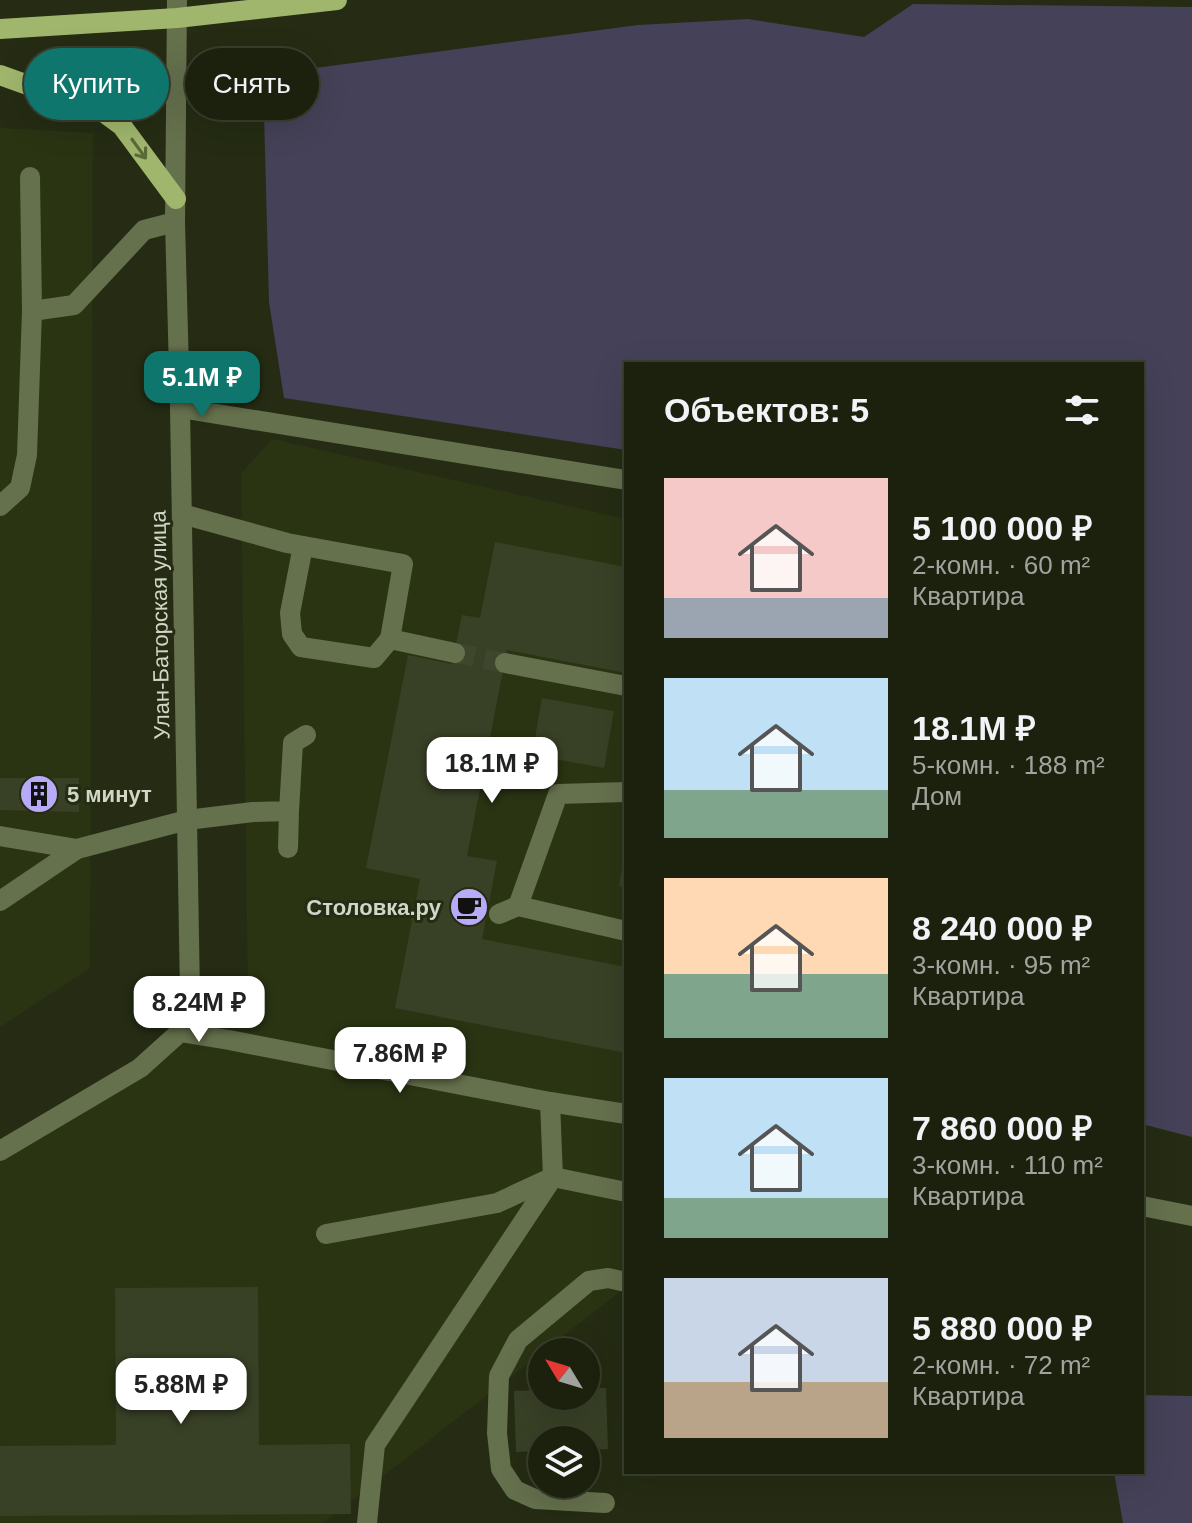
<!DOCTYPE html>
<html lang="ru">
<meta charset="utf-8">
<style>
body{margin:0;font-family:Arial,sans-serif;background:#252917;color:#f1f3f6;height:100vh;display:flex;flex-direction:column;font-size:30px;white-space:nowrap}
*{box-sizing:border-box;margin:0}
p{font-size:26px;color:#a0a39e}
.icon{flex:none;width:44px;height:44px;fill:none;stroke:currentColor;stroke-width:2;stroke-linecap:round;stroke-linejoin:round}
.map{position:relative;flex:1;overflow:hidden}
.details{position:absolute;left:624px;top:362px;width:520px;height:1112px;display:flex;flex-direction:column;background:#1c210e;border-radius:0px;box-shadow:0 8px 32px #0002,0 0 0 2px #3a3e2e}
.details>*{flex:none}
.guide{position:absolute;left:24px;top:48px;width:480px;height:72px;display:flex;gap:16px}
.needle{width:52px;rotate:308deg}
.tools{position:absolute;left:528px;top:1338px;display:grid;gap:16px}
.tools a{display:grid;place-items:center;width:72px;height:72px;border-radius:50%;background:#1c210e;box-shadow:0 8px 32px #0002,0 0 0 2px #3a3e2e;font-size:40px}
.price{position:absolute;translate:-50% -68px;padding:0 18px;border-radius:16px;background:#fff;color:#222;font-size:26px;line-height:52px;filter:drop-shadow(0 2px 4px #0008)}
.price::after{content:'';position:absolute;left:50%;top:48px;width:24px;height:18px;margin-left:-12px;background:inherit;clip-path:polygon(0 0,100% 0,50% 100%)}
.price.on{background:#0f766e;color:#fff}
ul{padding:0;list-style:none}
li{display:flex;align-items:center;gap:24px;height:200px;padding:0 40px}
li span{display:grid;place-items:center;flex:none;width:224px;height:160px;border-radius:0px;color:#555}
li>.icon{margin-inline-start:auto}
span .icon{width:96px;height:96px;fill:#fffc;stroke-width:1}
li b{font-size:34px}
h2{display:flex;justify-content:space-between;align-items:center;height:96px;padding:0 40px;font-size:34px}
.pill{padding:0 28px;border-radius:36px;background:#1c210e;box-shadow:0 8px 32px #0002,0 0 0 2px #3a3e2e;font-size:28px;line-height:72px}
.pill.on{background:#0f766e;color:#fff}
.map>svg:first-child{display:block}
.built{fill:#2a3413}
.green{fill:#454158}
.building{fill:#384026}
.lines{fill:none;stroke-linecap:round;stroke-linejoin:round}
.minor-tunnel{stroke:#3f462e;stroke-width:20;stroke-dasharray:20 10;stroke-linecap:butt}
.minor{stroke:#65704d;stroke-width:20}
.major{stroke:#a0b66d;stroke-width:20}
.oneway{stroke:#5c6a3b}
.labels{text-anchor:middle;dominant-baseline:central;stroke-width:6;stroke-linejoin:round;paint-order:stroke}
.street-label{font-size:22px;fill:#d1d7c7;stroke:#252c13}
.poi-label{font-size:22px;font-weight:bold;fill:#d1d7c7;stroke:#252c13;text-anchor:start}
</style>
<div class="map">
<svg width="1192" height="1523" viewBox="0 0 1192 1523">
<rect width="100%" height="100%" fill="#252c13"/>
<g class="built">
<polygon points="0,128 93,133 90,968 0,1027"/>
<polygon points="272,439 626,519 626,1287 323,1523 0,1523 0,1162 248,996 241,474"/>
</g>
<g class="green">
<polygon points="913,4 1192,7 1192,1137 1142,1124 1142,364 626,364 626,450 284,398 269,302 263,75 638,25 748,19 864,37"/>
<polygon points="1142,1395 1192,1396 1192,1523 1123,1523 1114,1472 1142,1472"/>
</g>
<g class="building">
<polygon points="495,542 626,567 626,673 507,650 467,856 497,861 482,939 626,967 626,1053 395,1008 420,879 366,868 408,655 452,664 462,615 480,618"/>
<polygon points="542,698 614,711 604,768 532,755"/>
<polygon points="0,778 79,778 79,812 0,810"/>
<polygon points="624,855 626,855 626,887 619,886"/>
<polygon points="258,1287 259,1445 350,1444 351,1514 0,1516 0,1446 116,1445 115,1288"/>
<polygon points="586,1388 606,1388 608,1449 586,1450 586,1440 542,1440 542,1451 516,1452 514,1391 542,1390 542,1396 586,1396"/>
</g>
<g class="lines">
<polyline class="minor-tunnel" points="455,653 505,663"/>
<g class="minor">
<polyline points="30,177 32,311"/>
<polyline points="180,408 626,480"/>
<polyline points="0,506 20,488 27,455 32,311 74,305 144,230 175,222"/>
<polyline points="182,514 287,543 403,564 390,639 455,653"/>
<polyline points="303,546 290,613 292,634 301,647 374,658 390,639"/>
<polyline points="505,663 626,686"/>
<polyline points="0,836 77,849"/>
<polyline points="288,848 289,811"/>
<polyline points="0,901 77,849 187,820 253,812 289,811 293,743 306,735"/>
<polyline points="518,906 558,794 626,792"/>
<polyline points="499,914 518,906 626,931"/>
<polyline points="180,1032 229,1040 550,1102 626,1114"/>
<polyline points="0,1151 140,1068 180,1032 190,995 180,408 175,222 177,0"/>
<polyline points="1142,1206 1192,1216"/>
<polyline points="326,1234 497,1203 553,1177 626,1192"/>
<polyline points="605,1503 535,1499 515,1490 501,1469 497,1433 499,1376 518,1340 589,1281 608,1278 626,1282"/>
<polyline points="367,1523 375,1445 553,1177 550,1102"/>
</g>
<g class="major">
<polyline points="0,29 177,18 337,0"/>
<polyline points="0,75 103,112 122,126 176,199"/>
</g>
</g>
<defs><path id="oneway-shaft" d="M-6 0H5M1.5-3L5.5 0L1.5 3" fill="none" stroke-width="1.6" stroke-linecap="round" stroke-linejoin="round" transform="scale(2)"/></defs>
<use class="oneway" href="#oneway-shaft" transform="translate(139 149) rotate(54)"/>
<defs>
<g id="building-disc" transform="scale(2)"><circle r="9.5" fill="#b7abf7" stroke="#252c13"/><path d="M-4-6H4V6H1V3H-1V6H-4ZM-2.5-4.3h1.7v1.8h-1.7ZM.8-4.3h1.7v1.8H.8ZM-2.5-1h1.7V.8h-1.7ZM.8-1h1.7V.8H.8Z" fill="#111"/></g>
<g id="cafe-disc" transform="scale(2)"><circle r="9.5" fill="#b7abf7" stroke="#252c13"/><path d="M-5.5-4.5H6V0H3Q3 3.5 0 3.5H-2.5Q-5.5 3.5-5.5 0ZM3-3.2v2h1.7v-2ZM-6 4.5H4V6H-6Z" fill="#111"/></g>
</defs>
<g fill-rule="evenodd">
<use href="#building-disc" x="39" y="794"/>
<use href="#cafe-disc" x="469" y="907"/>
</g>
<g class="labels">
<g class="street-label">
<text transform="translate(160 625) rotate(-91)">Улан-Баторская улица</text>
</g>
<g class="poi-label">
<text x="67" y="794">5 минут</text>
<text x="441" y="907" text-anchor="end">Столовка.ру</text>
</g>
</g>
</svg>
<div class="tools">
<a><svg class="needle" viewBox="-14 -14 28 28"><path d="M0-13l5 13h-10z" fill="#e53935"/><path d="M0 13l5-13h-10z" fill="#a0a39e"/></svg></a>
<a><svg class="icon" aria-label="layers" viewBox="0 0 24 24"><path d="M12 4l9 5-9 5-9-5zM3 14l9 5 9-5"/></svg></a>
</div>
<b class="price on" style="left:202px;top:419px">5.1M ₽</b>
<b class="price" style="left:492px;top:805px">18.1M ₽</b>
<b class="price" style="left:199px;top:1044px">8.24M ₽</b>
<b class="price" style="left:400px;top:1095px">7.86M ₽</b>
<b class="price" style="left:181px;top:1426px">5.88M ₽</b>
<div class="guide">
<a class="pill on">Купить</a>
<a class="pill">Снять</a>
</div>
<section class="details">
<h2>Объектов: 5<svg class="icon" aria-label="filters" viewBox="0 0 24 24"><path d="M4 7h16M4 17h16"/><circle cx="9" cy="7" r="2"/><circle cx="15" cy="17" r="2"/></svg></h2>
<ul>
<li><span style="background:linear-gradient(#f6c9c9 75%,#9aa5b1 0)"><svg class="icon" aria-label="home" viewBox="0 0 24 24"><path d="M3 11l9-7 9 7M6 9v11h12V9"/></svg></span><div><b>5 100 000 ₽</b><p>2-комн. · 60 m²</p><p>Квартира</p></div></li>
<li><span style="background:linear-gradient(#bfe0f5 70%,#7fa58c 0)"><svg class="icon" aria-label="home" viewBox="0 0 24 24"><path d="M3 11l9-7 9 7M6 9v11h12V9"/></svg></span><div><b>18.1M ₽</b><p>5-комн. · 188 m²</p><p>Дом</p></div></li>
<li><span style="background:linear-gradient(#ffd9b3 60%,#7fa58c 0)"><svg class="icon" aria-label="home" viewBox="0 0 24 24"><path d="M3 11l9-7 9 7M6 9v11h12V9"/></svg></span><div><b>8 240 000 ₽</b><p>3-комн. · 95 m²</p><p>Квартира</p></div></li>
<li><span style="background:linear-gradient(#bfe0f5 75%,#7fa58c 0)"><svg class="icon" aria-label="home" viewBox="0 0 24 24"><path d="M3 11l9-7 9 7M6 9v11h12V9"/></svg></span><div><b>7 860 000 ₽</b><p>3-комн. · 110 m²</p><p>Квартира</p></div></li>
<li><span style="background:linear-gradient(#c9d6e8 65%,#b9a48a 0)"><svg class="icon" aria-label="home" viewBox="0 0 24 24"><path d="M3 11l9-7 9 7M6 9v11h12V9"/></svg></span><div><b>5 880 000 ₽</b><p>2-комн. · 72 m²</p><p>Квартира</p></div></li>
</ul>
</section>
</div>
